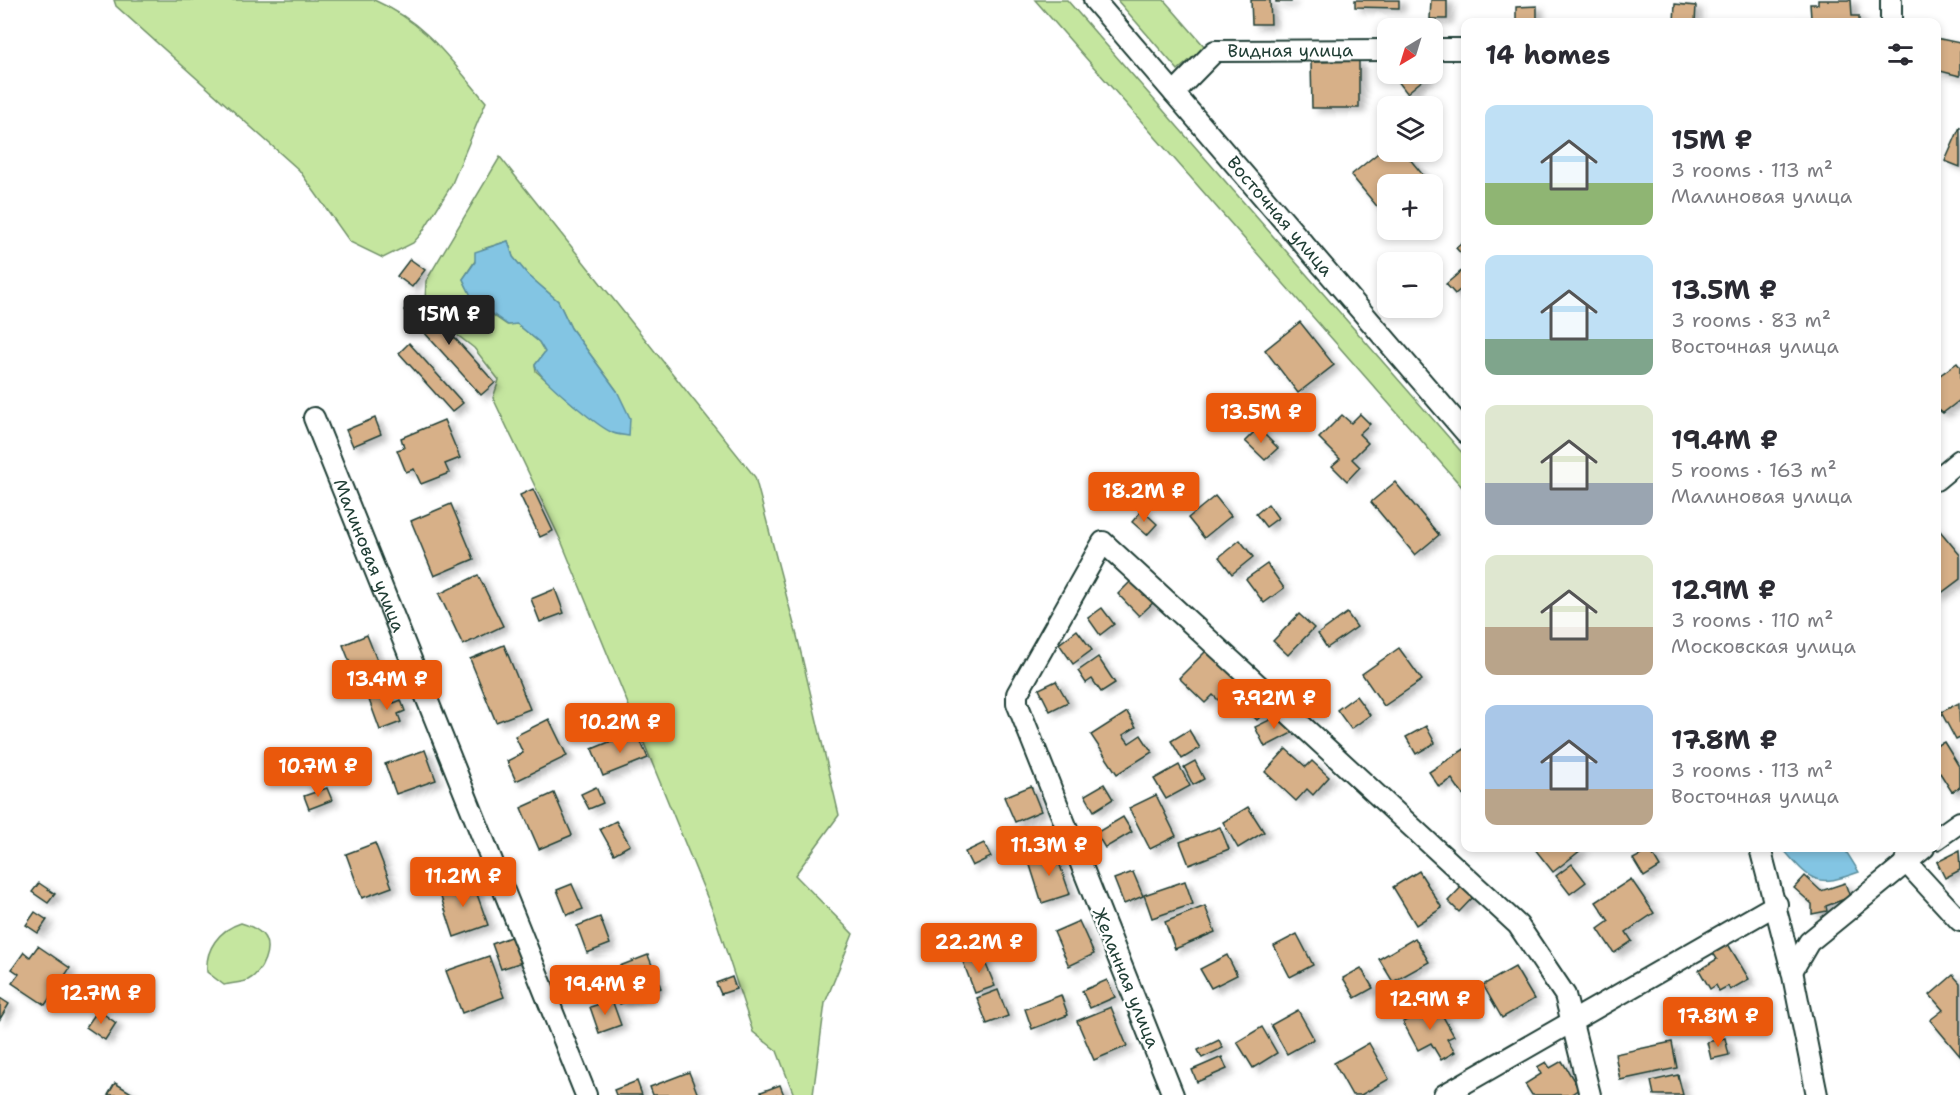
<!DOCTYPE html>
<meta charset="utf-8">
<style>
body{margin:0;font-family:"Shantell Sans",sans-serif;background:#f2f2f3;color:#2b2b33;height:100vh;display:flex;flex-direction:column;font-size:22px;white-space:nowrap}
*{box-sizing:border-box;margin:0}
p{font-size:20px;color:#7c7c81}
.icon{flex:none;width:33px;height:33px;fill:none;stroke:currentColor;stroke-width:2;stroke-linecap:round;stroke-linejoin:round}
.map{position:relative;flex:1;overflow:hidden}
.drawer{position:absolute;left:1461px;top:18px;width:480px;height:834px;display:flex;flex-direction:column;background:#fff;border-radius:12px;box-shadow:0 3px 9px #0003}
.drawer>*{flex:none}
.needle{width:39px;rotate:218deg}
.tools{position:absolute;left:1377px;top:18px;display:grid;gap:12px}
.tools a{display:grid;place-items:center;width:66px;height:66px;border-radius:12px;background:#fff;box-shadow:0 3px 9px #0003;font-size:30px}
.price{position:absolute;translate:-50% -51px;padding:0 14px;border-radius:6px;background:#ea580c;color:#fff;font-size:20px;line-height:39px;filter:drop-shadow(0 2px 3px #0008)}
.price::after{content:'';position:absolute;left:50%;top:36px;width:18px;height:14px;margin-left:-9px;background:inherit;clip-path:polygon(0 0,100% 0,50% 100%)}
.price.selected{background:#222;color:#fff}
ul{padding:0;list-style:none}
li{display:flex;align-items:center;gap:18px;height:150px;padding:0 24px}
li span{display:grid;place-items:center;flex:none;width:168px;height:120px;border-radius:12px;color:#555}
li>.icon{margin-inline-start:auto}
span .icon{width:72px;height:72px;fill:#fffc;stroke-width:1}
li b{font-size:26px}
h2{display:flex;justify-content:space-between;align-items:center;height:72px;padding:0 24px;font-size:26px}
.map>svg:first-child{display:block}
.green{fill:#c5e69f;stroke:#72926a;stroke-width:1.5;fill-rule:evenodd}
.water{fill:#83c5e3;stroke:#5b8f9d;stroke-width:1.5}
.building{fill:#d7b088;stroke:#1f3d34;stroke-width:1.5;filter:url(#shadow)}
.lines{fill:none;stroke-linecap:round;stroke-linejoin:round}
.street-casing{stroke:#1f3d34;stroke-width:24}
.street{stroke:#fff;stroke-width:20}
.labels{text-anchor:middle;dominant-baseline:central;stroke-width:5;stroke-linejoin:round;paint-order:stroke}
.street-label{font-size:18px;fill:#1f3d34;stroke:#fff}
</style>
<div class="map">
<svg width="1960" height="1095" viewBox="0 0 1960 1095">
<defs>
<filter id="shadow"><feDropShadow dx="6" dy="4" stdDeviation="3" flood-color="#0004"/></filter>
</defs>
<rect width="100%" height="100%" fill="#fff"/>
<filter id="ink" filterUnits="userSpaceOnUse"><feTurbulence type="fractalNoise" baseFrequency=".0167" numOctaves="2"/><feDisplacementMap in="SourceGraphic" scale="12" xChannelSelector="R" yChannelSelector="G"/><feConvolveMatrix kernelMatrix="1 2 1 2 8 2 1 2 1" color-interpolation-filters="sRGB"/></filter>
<g filter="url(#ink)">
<g class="green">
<path d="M 114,0 L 374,0 C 428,24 449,59 486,102 L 451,186 L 421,234 L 413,243 L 383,258 L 350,242 L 299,170 L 116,6 Z"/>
<polygon points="1035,0 1067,0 1465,456 1465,485 1462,487"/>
<polygon points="1117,0 1164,0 1205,47 1178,70"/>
<path d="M 500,157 L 755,477 L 797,636 L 839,815 L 795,875 L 853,934 L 825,1003 L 813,1095 L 794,1095 L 777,1051 L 753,1032 L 714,914 L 562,543 L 493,398 L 499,380 L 474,348 L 452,331 L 425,302 L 426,281 ZM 508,241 L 513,257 L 528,275 L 558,301 L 571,328 L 617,391 L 591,416 L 574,405 L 536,371 L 535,365 L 545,352 L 539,342 L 517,324 L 507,325 C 488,312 472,301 463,279 L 483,249 Z"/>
<path d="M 241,923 C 248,925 256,928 262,934 C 274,947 262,973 248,980 C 241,983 231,983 224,985 L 207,972 C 205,949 219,930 241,923 Z"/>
</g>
<g class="water">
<path d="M 508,241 L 513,257 L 528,275 L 558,301 L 571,328 L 617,391 L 630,418 L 629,436 C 624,435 616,435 611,432 C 598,426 537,377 535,365 L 545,352 L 539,342 L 517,324 L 508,325 L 473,300 L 463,279 L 475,262 L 475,252 Z"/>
<path d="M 1782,848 L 1844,848 L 1859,872 C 1815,888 1812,882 1782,848 Z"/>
</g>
<g class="building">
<polygon points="1251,0 1270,0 1271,24 1252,24"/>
<rect x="1276" y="0" width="15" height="2"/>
<polygon points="1355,0 1399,0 1399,8 1355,7"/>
<polygon points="1431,0 1447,0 1447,19 1430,19"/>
<polygon points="1818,0 1851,0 1852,16 1859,16 1859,22 1790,22 1790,18 1811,18 1810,4 1818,4"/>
<polygon points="1675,4 1696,6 1695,22 1674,22"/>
<polygon points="1537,6 1537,22 1516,22 1516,7"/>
<polygon points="1936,38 1960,43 1960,76 1936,70"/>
<polygon points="1359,61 1359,108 1312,108 1311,62"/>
<polygon points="1405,74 1430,74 1407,93 1397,80"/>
<polygon points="1414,97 1422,106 1403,106"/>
<polygon points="1960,127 1960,167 1945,161"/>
<polygon points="1388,145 1388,152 1404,152 1423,175 1411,184 1388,184 1388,204 1380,210 1351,175"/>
<polygon points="1466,240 1466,259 1456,248"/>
<polygon points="410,259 425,270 412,287 397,276"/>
<polygon points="1466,267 1466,285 1455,294 1446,284"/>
<polygon points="418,297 495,383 481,395 404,310"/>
<polygon points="1300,322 1334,365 1298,393 1265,350"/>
<polygon points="409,343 463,403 452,412 399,353"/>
<polygon points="1957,363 1960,367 1960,400 1943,413 1936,408 1936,378"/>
<polygon points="1360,414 1370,424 1359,434 1368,443 1352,459 1360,467 1347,481 1332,466 1340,459 1319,438 1342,415 1351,423"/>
<polygon points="375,418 381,434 353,446 346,430"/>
<polygon points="444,420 460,458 445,464 449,473 421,484 414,469 406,472 397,450 404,448 401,438"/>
<polygon points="1258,428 1278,448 1265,460 1245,441"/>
<polygon points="1395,482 1439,535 1415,555 1371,502"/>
<polygon points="533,489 553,531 540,537 520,495"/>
<polygon points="1215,496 1231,516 1204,538 1188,518"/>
<polygon points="451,504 474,559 434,576 411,521"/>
<polygon points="1268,504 1278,518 1266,527 1256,514"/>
<polygon points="1142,510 1157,524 1147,535 1132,522"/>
<polygon points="1936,526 1960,555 1960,579 1936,597"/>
<polygon points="1240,540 1253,557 1232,574 1219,557"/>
<polygon points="1267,564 1284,588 1264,603 1246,579"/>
<polygon points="478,575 503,626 463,645 439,594"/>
<polygon points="1134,578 1156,600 1139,616 1118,594"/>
<polygon points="555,589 564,613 540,622 531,599"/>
<polygon points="1102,608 1114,624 1100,635 1088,618"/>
<polygon points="1347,613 1357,627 1327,648 1318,634"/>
<polygon points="1299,614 1314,628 1288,655 1273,641"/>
<polygon points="1077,630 1092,650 1073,664 1059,644"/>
<polygon points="367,635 378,663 354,673 343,645"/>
<polygon points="504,645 530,709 496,722 470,659"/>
<polygon points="1399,648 1422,680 1384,706 1362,674"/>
<polygon points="1208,649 1239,679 1234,684 1238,688 1231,694 1227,691 1218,700 1213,695 1205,703 1179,678"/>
<polygon points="1098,657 1115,683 1101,692 1092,679 1086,683 1078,671"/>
<polygon points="1056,681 1068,702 1050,711 1039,689"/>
<polygon points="1260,691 1273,704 1257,720 1244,707"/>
<polygon points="390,692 394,703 401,700 405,711 398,714 401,722 380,730 369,700"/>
<polygon points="1356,696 1370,715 1351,729 1337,710"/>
<polygon points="1959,703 1960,738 1956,740 1941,712"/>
<polygon points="1127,712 1136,727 1123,735 1129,743 1141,735 1152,752 1117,774 1091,735"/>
<polygon points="1284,713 1294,732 1265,747 1255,727"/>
<polygon points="549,719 567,756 516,781 507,761 523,753 515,736"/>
<polygon points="1426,726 1435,743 1416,754 1406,737"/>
<polygon points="1189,730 1200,748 1182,759 1171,741"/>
<polygon points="636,731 648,758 603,776 592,749"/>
<polygon points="1944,742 1960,768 1960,787 1952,792 1940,773 1936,775 1936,746"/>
<polygon points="1466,748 1466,794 1463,795 1452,779 1439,787 1429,772"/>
<polygon points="1286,749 1306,767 1312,761 1329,777 1313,795 1307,789 1296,801 1265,772"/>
<polygon points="425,750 436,780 396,794 385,764"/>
<polygon points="1195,761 1204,779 1193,785 1184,767"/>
<polygon points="1179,765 1190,786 1166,799 1154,779"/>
<polygon points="1104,784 1113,799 1094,811 1085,795"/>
<polygon points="1031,786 1041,811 1015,822 1004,797"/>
<polygon points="596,787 603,803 589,809 581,794"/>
<polygon points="327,788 332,800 309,809 304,796"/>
<polygon points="554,793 572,835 539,849 521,808"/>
<polygon points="1156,795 1176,836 1150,849 1129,808"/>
<polygon points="1248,807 1264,832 1238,848 1223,822"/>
<polygon points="1123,817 1132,832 1105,848 1096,833"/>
<polygon points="616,821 630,845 614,854 600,829"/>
<polygon points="1220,827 1229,849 1189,865 1180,842"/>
<polygon points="375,843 392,887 362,898 346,854"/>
<polygon points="984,843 991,857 972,866 965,852"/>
<polygon points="1534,848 1580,848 1581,850 1553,872"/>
<polygon points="1650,850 1660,867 1644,877 1633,859"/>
<polygon points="1055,851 1070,894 1042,903 1028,859"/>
<polygon points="1959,851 1960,870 1945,878 1937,862"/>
<polygon points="1572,864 1586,882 1570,894 1556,876"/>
<polygon points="1419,871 1442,908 1416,925 1393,887"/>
<polygon points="1133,872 1143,896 1124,904 1114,879"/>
<polygon points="1805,876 1821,891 1845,883 1850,897 1826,906 1827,911 1812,914 1812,904 1794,888"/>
<polygon points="1631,879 1654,913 1626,932 1632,941 1614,953 1598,929 1609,921 1596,902"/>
<polygon points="472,880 488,925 454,937 439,891"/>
<polygon points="1185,881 1193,904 1152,918 1144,895"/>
<polygon points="1467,881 1478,892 1459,912 1448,901"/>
<polygon points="39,883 55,894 48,903 32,892"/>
<polygon points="572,884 583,909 567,915 557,890"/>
<polygon points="1205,906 1215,932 1175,949 1165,922"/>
<polygon points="35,912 47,920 38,933 26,925"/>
<polygon points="600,917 610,944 587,953 577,926"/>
<polygon points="1079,921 1094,954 1069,966 1054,932"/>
<polygon points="518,934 528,960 501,969 492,944"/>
<polygon points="1297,934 1313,965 1290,977 1274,946"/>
<polygon points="1415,938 1429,962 1393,982 1379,959"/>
<polygon points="1728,944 1749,979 1730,990 1728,986 1719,991 1716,985 1710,989 1699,970 1717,959 1713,953"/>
<polygon points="38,946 70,968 45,1005 12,983 19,974 12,969 24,952 30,957"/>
<polygon points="648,955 661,988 620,1004 607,971"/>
<polygon points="982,955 995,986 975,993 963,962"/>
<polygon points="1227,955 1237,975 1211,988 1200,969"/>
<polygon points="489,956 504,997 462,1013 446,971"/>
<polygon points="1515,967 1534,999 1502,1018 1483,985"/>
<polygon points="1361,968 1373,988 1355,998 1343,978"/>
<polygon points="1953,975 1960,983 1960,1056 1930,1020 1943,1010 1930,995"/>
<polygon points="732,977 736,989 721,994 716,983"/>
<polygon points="1107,980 1115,997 1090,1008 1082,991"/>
<polygon points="998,990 1008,1016 987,1024 977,998"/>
<polygon points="1061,995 1068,1015 1032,1029 1025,1009"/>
<polygon points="0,998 9,1004 0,1019"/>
<polygon points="612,1000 621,1025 599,1033 590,1007"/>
<polygon points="1422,1003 1427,1011 1437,1006 1454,1036 1447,1039 1455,1052 1441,1060 1431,1043 1418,1050 1403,1022 1416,1015 1412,1009"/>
<polygon points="1111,1007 1127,1046 1094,1060 1077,1021"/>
<polygon points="98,1010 116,1023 105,1040 86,1027"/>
<polygon points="1298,1010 1314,1039 1287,1054 1271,1025"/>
<polygon points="1262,1027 1277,1053 1253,1068 1237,1042"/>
<polygon points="1725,1038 1729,1055 1711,1059 1707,1042"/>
<polygon points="1219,1040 1223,1048 1202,1058 1198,1050"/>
<polygon points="1672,1042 1677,1068 1620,1080 1615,1054"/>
<polygon points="1369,1043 1389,1079 1361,1095 1352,1095 1334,1063"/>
<polygon points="1222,1057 1227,1069 1197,1082 1192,1070"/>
<polygon points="1562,1061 1579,1089 1570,1095 1532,1095 1525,1084 1541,1074 1537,1067 1546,1062 1550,1068"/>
<polygon points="689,1072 698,1095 653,1095 650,1087"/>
<polygon points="1678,1075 1683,1095 1654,1095 1651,1081"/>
<polygon points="637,1081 642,1095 616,1095 614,1090"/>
<polygon points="115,1083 133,1094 132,1095 108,1095"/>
<polygon points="780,1085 784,1095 762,1095 761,1092"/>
</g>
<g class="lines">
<g class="street-casing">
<g id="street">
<path id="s1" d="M 1094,0 L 1466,433"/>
<polyline points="1891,0 1891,22"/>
<polyline points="1432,49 1466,49"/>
<path id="s2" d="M 1174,93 L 1215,51 L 1388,50"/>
<path id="s3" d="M 314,418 L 586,1095"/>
<polyline points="1936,480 1960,460"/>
<polyline points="1936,839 1960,822"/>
<polyline points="1760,848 1792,971 1817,1095"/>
<polyline points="1905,861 1960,921"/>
<polyline points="1792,971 1809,942 1924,848"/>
<polyline points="1173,1095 1017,703 1017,694 1103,542 1518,925 1565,995 1590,1095"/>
<polyline points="1444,1095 1777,904"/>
</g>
</g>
<use href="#street" class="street"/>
</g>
</g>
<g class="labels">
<g class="street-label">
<text stroke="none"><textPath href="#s2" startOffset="134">Видная улица</textPath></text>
<text stroke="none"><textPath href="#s1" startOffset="285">Восточная улица</textPath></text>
<text stroke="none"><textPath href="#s3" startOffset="148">Малиновая улица</textPath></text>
<text transform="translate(1126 978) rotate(68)">Желанная улица</text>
</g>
</g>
</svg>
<div class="tools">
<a><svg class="needle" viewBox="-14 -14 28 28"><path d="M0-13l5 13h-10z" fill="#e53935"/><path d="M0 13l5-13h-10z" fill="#7c7c81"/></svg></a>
<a><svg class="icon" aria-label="layers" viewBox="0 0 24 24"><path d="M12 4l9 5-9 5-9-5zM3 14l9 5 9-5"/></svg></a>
<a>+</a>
<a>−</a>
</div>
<b class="price selected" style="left:449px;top:346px">15M ₽</b>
<b class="price" style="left:1261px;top:444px">13.5M ₽</b>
<b class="price" style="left:1144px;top:523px">18.2M ₽</b>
<b class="price" style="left:387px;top:711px">13.4M ₽</b>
<b class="price" style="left:1274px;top:730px">7.92M ₽</b>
<b class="price" style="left:620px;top:754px">10.2M ₽</b>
<b class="price" style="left:318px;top:798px">10.7M ₽</b>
<b class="price" style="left:1049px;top:877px">11.3M ₽</b>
<b class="price" style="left:463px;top:908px">11.2M ₽</b>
<b class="price" style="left:979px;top:974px">22.2M ₽</b>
<b class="price" style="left:605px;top:1016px">19.4M ₽</b>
<b class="price" style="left:101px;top:1025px">12.7M ₽</b>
<b class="price" style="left:1430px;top:1031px">12.9M ₽</b>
<b class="price" style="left:1718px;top:1048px">17.8M ₽</b>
<section class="drawer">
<h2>14 homes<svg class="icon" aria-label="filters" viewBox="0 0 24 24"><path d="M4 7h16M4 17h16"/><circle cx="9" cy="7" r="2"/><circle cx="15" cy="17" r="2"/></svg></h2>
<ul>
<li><span style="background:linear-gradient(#bfe0f5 65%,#8fb573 0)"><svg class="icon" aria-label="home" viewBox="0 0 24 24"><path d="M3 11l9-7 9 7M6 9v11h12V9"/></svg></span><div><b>15M ₽</b><p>3 rooms · 113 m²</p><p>Малиновая улица</p></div></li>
<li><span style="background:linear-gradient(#bfe0f5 70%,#7fa58c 0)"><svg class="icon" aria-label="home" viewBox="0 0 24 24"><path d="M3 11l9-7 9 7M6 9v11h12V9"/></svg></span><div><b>13.5M ₽</b><p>3 rooms · 83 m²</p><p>Восточная улица</p></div></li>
<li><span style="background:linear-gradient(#dfe7d0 65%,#9aa5b1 0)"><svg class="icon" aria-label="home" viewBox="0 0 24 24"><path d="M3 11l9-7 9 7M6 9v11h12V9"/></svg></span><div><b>19.4M ₽</b><p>5 rooms · 163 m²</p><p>Малиновая улица</p></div></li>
<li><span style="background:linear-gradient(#dfe7d0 60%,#b9a48a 0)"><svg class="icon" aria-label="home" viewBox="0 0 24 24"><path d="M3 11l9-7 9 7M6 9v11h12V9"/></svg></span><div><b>12.9M ₽</b><p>3 rooms · 110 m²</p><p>Московская улица</p></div></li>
<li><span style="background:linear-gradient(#a9c7e8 70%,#b9a48a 0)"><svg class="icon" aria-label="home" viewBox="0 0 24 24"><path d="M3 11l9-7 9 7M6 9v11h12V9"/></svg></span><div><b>17.8M ₽</b><p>3 rooms · 113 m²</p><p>Восточная улица</p></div></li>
</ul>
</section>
</div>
